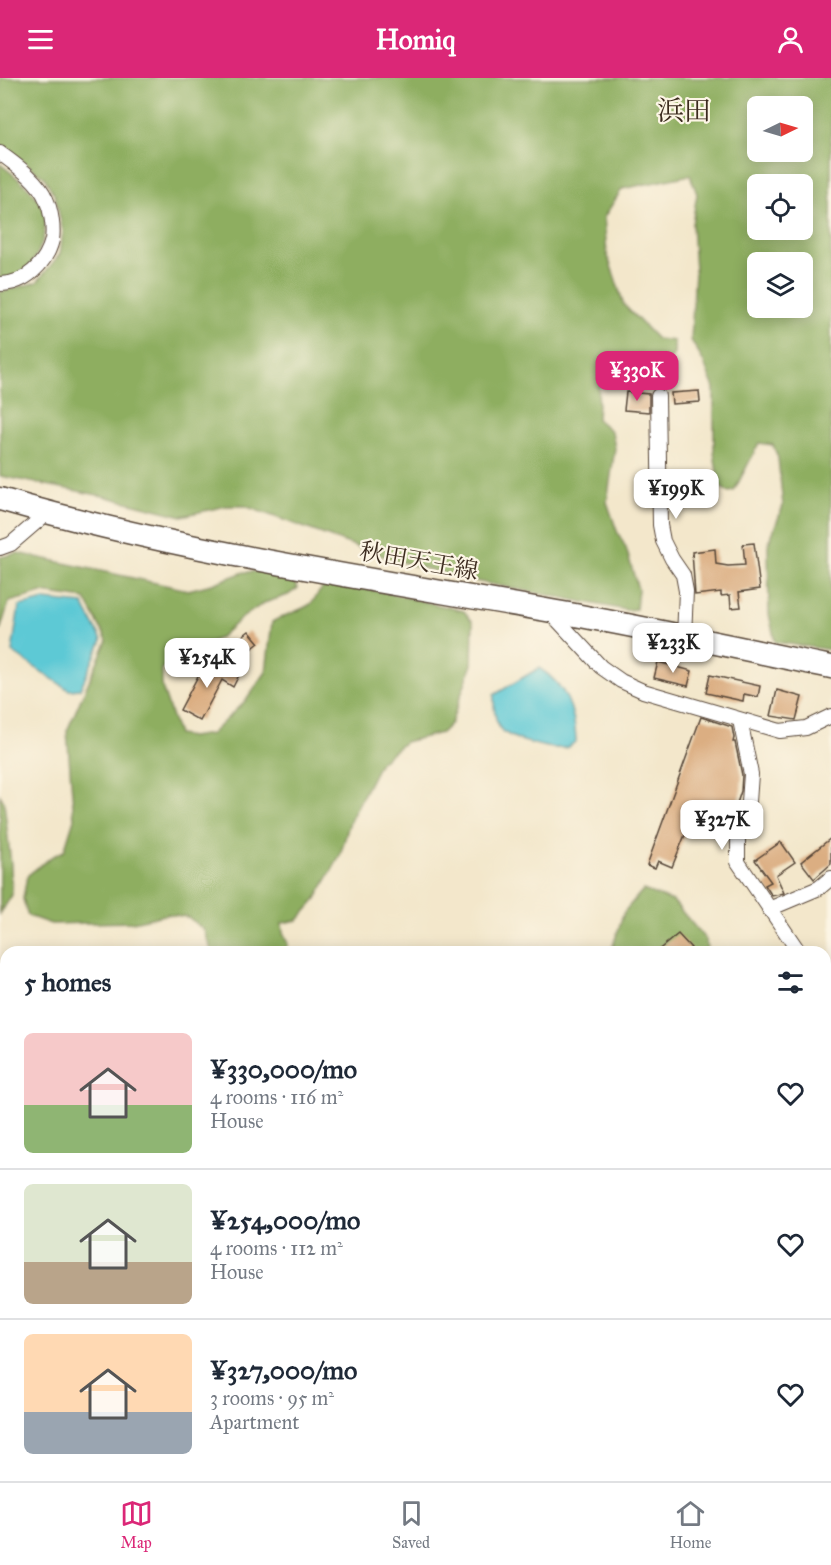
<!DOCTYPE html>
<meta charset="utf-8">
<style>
body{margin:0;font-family:"IM FELL Great Primer","Noto Serif JP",serif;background:#f6f6f7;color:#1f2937;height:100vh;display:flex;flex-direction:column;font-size:22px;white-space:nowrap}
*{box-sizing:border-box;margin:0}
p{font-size:20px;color:#747a83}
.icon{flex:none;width:33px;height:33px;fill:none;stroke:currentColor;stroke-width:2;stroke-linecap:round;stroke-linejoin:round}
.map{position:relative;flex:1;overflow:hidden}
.panel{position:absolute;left:0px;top:868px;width:831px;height:536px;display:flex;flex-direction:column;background:#fff;border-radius:18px 18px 0 0;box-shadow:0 3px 15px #0003}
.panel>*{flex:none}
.needle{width:39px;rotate:85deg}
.buttons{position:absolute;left:747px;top:18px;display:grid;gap:12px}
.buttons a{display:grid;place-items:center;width:66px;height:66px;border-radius:9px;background:#fff;box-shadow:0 3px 15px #0003;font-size:30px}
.price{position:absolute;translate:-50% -51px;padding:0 14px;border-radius:12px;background:#fff;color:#222;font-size:20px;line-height:39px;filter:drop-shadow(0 2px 3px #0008)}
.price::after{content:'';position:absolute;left:50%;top:36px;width:18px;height:14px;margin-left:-9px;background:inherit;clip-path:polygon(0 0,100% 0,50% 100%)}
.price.selected{background:#db2777;color:#fff}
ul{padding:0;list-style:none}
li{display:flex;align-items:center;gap:18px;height:150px;padding:0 24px}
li+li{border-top:2px solid #e0e1e3}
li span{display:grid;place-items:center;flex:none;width:168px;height:120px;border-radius:9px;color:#555}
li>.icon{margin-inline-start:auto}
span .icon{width:72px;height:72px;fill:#fffc;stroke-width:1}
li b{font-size:26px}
h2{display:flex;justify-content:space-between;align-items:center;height:72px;padding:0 24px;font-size:26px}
header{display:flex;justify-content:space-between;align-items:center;height:78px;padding:0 24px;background:#db2777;color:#fff;font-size:27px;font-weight:800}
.menu{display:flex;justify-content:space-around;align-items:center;height:84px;border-top:2px solid #e0e1e3;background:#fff;font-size:16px;color:#747a83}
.menu a{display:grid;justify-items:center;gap:3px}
.menu .selected{color:#db2777}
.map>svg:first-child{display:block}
.forest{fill:#8eae61;stroke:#646c40;stroke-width:1.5;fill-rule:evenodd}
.water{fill:#5dc9d5;stroke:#4c7a7a;stroke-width:1.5}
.building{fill:#dbae82}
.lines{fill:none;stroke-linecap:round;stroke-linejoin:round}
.street-casing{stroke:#574638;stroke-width:16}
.primary-casing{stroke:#574638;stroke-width:25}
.street{stroke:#fff;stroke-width:14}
.primary{stroke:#fff;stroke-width:22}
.labels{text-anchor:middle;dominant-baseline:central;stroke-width:4.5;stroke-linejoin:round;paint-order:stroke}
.street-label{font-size:24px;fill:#3b2a1e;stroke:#fcf5e5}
.quarter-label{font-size:27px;fill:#3b2a1e;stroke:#fcf5e5}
</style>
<header><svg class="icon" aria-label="menu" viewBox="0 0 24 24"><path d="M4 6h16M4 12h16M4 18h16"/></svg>Homiq<svg class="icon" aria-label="person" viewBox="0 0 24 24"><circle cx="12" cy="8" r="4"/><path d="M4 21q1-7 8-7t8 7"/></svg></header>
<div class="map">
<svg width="831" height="1403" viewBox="0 0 831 1403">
<rect width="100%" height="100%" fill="#fcf5e5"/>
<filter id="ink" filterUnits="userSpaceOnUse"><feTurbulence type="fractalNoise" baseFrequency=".0167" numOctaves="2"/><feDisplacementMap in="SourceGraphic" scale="12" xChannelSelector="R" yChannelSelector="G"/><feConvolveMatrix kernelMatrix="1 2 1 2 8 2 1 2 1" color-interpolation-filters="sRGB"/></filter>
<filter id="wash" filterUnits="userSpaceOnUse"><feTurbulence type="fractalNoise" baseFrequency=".008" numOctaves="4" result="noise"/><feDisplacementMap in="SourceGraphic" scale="24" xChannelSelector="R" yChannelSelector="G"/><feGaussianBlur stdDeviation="1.35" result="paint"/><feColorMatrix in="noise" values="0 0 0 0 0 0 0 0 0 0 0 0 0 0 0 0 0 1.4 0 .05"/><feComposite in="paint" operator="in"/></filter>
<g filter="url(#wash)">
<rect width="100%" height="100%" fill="#f3e7cb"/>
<g class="forest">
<path d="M 0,0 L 831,0 L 831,572 L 775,564 L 769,536 L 768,467 L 783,428 L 778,380 L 773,367 L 759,365 L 734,413 L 728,414 L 719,408 L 714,374 L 714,310 L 704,285 L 691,262 L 695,193 L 692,146 L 697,116 L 690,97 L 622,111 L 604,139 L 607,176 L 624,227 L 657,261 L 674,263 L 674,276 L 664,290 L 623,292 L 599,309 L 597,341 L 612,354 L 615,370 L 607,424 L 617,453 L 626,470 L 638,511 L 636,531 L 626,532 L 464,501 L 391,481 L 245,428 L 226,428 L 182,438 L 103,418 L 0,398 L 0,214 L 37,204 L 60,176 L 63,153 L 55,118 L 44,99 L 0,66 ZM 758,28 L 802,28 L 802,74 L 758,74 ZM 758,106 L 802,106 L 802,152 L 758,152 ZM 802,184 L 802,230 L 758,230 L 758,184 Z"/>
<path d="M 0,86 C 15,98 39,115 44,135 C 50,160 30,206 0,201 Z"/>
<path d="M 18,475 L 188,512 L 212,506 L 244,494 L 268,493 L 291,498 L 298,510 L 288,517 L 264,525 L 239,542 L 219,560 L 185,575 L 162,590 L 162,609 L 178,657 L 191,659 L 211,656 L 247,621 L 266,594 L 272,544 C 283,537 298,534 309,527 C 315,523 318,512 328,505 L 384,514 L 464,533 L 473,544 L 472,586 L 451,645 L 441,655 L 405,664 L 380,684 L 350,743 L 340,778 L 314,824 L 298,842 L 282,845 L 283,855 L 288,866 L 284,874 L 212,874 L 204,852 L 188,839 L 168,836 L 133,844 L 51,846 L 28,838 L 23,821 L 27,798 L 51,779 L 64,773 L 74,741 L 67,653 L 107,562 L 85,521 L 42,515 L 9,524 L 0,553 L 0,479 Z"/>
<polygon points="0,717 4,724 11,786 12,817 0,836"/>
<polygon points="643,812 673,823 706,862 707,874 611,874 624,834"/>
<polygon points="0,1001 6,1004 6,1398 444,1398 447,1403 6,1403 0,1399"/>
</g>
<g class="water">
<polygon points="45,522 83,526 102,562 80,611 69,612 12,574 19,528"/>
<path d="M 539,590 C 566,607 575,632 576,663 C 574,665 570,668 568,669 C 555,674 506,661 499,649 C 494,639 494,628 494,617 Z"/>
</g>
<g id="blocks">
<g class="building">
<polygon points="699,313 700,324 672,326 671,315"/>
<polygon points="626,314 649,316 649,334 624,332"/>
<polygon points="754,465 760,511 739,514 741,529 731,530 730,517 721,518 721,514 695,517 692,474 715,471 716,486 728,488 745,487 743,466"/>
<polygon points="249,553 259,565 250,572 240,560"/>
<polygon points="206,583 227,594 230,587 241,593 233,609 222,602 200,643 180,632"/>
<polygon points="658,584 692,593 688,608 654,600"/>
<polygon points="710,597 760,608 758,619 744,616 743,623 706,615"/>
<polygon points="777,612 802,619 796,642 771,638"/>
<polygon points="701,639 732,649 734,660 733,664 735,664 742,697 741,713 731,744 728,754 691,742 672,789 658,783 655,790 647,787"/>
<polygon points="831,760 831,786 814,801 801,784"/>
<polygon points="781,764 795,784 776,797 784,815 772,818 765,807 771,804 755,782"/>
<polygon points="678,856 691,870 686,874 656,874"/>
</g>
</g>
</g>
<g filter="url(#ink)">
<use href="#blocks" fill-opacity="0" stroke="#574638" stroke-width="1.5"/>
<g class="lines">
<g class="street-casing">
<g id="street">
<path d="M 0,75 C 16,87 38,102 46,121 C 51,132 54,149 52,162 C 46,186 25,206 0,206"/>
<polyline points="658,318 660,447 663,463 672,481 683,497 686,513 684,559"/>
<polyline points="0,470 11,466 47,435"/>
<polyline points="550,534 601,589 621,603 643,613 780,653 806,650 831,638"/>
<polyline points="740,642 751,696 749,724 738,759 738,784 799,874"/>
<polyline points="769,831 819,810 831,800"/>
<polyline points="825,912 831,920"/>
</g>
</g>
<g class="primary-casing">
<path id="primary" d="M 0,421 C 178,473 364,500 546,532 C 642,548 736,570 831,589"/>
</g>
<use href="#street" class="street"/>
<use href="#primary" class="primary"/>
</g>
</g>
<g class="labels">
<g class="street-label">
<text transform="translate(419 483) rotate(10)">秋田天王線</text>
</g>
<g class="quarter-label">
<text x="684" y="32">浜田</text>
</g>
</g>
</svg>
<div class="buttons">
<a><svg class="needle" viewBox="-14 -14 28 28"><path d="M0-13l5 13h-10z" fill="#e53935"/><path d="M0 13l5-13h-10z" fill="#747a83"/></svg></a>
<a><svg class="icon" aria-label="locate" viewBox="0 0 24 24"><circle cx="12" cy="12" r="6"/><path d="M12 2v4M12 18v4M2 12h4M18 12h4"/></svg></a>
<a><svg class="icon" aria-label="layers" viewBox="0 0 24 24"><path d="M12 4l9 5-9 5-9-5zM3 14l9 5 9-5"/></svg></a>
</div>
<b class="price selected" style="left:637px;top:324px">¥330K</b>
<b class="price" style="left:676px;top:442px">¥199K</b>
<b class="price" style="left:673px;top:596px">¥233K</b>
<b class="price" style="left:207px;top:611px">¥254K</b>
<b class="price" style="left:722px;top:773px">¥327K</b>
<section class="panel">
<h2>5 homes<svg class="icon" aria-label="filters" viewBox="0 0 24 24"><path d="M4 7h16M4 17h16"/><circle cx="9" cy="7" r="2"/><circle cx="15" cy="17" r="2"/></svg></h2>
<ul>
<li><span style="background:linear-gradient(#f6c9c9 60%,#8fb573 0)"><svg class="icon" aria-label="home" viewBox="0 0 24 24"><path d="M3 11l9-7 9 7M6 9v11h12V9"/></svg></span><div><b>¥330,000/mo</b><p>4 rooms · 116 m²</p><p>House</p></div><svg class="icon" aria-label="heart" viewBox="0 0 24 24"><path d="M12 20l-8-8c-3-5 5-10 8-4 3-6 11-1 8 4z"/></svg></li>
<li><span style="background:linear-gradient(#dfe7d0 65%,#b9a48a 0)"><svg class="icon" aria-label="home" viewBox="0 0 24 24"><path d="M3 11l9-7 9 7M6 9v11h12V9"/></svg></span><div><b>¥254,000/mo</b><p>4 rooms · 112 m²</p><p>House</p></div><svg class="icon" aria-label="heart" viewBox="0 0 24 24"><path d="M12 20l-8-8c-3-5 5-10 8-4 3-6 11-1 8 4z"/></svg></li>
<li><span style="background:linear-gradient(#ffd9b3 65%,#9aa5b1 0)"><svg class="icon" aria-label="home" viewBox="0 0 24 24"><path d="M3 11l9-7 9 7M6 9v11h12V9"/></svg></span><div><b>¥327,000/mo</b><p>3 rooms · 95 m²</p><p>Apartment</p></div><svg class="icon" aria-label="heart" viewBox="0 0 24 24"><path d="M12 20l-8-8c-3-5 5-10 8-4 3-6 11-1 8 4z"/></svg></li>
</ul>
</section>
</div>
<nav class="menu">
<a class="selected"><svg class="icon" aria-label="map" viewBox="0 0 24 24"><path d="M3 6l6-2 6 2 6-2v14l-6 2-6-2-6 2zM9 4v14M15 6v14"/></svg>Map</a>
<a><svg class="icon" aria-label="saved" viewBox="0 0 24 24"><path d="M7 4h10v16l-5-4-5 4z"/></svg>Saved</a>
<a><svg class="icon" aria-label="home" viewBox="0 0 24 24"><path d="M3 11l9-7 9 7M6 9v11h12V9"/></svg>Home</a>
</nav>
